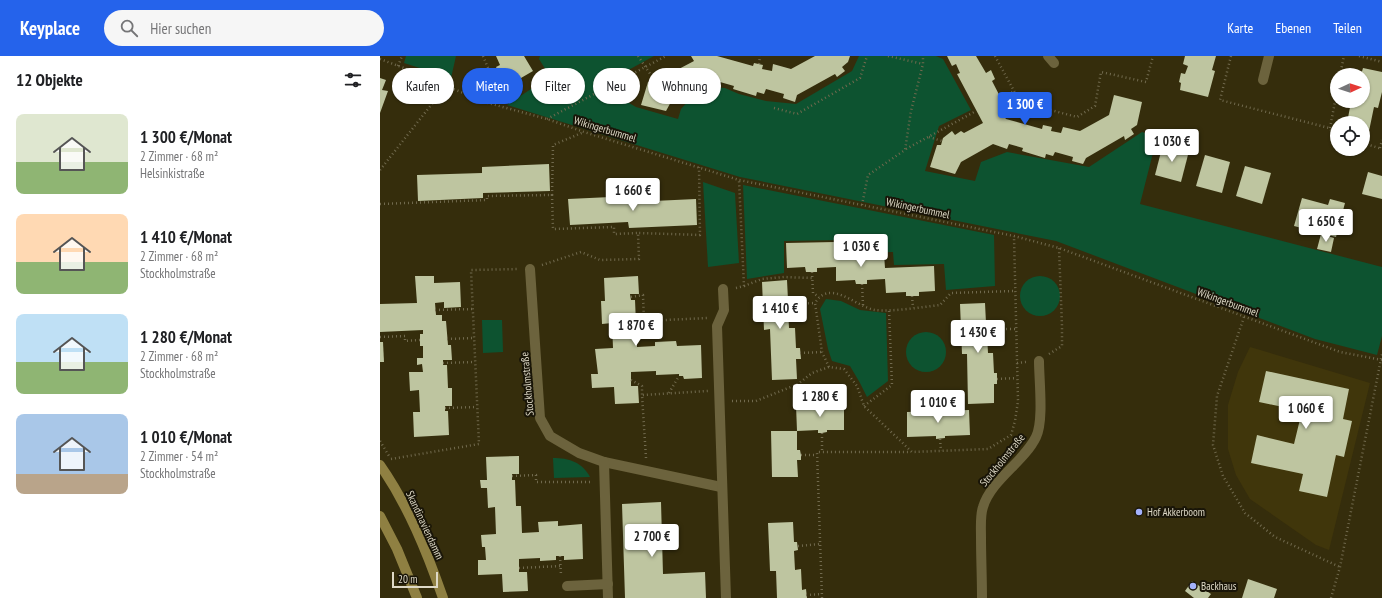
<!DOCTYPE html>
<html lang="de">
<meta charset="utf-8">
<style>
body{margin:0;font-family:"PT Sans Narrow",sans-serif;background:#f6f6f6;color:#202124;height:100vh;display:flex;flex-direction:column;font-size:15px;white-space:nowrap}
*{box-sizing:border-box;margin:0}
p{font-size:13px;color:#757577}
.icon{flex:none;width:22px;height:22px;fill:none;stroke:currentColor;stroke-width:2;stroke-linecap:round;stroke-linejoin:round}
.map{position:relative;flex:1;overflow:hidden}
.sheet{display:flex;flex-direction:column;background:#fff;width:380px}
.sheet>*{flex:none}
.guide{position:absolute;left:12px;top:12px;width:380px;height:36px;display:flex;gap:8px}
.needle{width:26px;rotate:87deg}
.controls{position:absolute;left:950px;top:12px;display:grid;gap:8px}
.controls a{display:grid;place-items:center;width:40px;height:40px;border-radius:50%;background:#fff;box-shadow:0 1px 3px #0004;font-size:20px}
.scale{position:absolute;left:12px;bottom:10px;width:46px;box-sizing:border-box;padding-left:4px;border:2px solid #ded9c7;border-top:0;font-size:11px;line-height:14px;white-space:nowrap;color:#ded9c7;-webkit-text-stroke:3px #191508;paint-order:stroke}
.price{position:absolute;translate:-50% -34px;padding:0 9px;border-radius:4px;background:#fff;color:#222;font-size:13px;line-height:26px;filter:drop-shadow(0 1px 2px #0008)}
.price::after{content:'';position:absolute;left:50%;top:24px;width:12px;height:9px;margin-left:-6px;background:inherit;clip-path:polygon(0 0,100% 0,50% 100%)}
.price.current{background:#2563eb;color:#fff}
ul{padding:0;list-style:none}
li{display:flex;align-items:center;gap:12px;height:100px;padding:0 16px}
li span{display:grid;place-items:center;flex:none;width:112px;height:80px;border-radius:8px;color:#555}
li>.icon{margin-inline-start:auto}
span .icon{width:48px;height:48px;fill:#fffc;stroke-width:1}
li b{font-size:17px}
h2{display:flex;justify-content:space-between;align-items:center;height:48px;padding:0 16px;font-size:17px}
.chip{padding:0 14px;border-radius:18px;background:#fff;box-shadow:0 1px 3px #0004;font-size:14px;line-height:36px}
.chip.current{background:#2563eb;color:#fff}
header{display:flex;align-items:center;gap:24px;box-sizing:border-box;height:56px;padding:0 20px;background:#2563eb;color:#fff}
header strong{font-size:19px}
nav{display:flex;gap:22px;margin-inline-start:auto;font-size:14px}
.search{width:280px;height:36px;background:#f6f6f6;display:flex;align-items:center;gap:10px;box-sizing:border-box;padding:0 14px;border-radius:22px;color:#757577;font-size:15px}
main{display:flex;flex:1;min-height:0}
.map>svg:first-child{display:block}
.built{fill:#40360b}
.green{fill:#0d5330}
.building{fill:#bec5a0}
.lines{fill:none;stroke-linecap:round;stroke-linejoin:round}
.path{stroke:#716a4e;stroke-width:2.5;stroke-dasharray:1 3;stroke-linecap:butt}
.minor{stroke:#6c633d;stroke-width:10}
.secondary{stroke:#8f8042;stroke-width:10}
.poi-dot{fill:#a4b2fc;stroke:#191508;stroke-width:1.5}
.labels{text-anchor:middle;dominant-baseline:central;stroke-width:4;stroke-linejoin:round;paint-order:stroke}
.street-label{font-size:11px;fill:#ded9c7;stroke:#191508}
.poi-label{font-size:11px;fill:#ded9c7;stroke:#191508;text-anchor:start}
</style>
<header>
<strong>Keyplace</strong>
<div class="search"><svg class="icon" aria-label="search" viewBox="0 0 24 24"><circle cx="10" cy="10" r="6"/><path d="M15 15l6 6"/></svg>Hier suchen</div>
<nav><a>Karte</a><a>Ebenen</a><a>Teilen</a></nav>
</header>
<main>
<section class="sheet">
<h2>12 Objekte<svg class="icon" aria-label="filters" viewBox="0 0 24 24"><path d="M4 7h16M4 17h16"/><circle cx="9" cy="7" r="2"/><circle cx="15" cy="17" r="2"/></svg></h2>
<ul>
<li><span style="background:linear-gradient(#dfe7d0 60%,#8fb573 0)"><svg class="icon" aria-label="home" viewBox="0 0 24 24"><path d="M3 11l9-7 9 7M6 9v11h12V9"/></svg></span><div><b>1 300 €/Monat</b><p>2 Zimmer · 68 m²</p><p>Helsinkistraße</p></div></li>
<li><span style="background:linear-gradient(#ffd9b3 60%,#8fb573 0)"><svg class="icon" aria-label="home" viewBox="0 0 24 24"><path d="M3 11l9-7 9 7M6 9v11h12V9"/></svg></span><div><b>1 410 €/Monat</b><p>2 Zimmer · 68 m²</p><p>Stockholmstraße</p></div></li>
<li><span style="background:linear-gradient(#bfe0f5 60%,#8fb573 0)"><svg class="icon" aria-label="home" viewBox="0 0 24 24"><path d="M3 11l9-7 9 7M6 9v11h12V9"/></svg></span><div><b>1 280 €/Monat</b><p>2 Zimmer · 68 m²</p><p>Stockholmstraße</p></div></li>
<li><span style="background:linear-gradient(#a9c7e8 75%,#b9a48a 0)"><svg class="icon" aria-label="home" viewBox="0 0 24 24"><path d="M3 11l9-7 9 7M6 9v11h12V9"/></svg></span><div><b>1 010 €/Monat</b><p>2 Zimmer · 54 m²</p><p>Stockholmstraße</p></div></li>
</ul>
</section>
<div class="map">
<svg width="1002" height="542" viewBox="0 0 1002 542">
<rect width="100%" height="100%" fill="#352d0c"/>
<polygon class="built" points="870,291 990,327 949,494 936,489 870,443 856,419 848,393 848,349 858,316"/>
<g class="green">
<polygon points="26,0 76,0 71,22 24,7"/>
<polygon points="160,0 274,0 232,23 235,39 256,51 298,63 301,53 309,44 330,31 345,32 359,38 386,45 416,48 472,15 479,0 556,0 563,3 591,54 559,70 545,115 595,125 601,106 627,96 709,111 762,76 777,81 760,148 1002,211 1002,280 997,299 935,283 676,185 360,121 127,49 163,25 169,19 159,3"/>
<polygon points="323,126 355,137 359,207 328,211"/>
<polygon points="363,129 614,179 615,230 566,234 564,208 514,209 513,196 465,197 464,184 404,185 404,217 367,223"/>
<circle cx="660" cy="240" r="20"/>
<polygon points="446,243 461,245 480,254 506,257 508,325 487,341 480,327 470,310 452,305 448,293 440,253"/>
<polygon points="102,264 122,264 123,296 103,297"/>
<circle cx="546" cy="296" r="20"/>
<path d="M 173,402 C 189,402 202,406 210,421 L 174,422 Z"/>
</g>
<g class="building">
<polygon points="116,0 144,0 153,15 129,29 124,19 121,21 116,11 120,9"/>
<polygon points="311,0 337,0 373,10 374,7 383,9 382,13 392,15 393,8 411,13 435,0 470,0 468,6 462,11 465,15 457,21 455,18 417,39 415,46 403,42 404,38 386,33 384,38 377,36 376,40 353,33 354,30 340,26 338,30 324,25 292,44 286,55 261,49 268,26 272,27 274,20 283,13 286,17 292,13 295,15 314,5"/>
<polygon points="567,0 596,0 606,17 611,14 615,23 612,25 627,54 622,57 626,63 662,73 663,69 672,71 671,75 681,77 683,71 700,75 729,59 734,39 762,46 757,69 751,73 754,78 745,84 744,80 706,102 703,108 692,105 693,101 675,96 673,100 666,98 665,102 642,95 643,92 629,88 627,93 613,88 581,106 575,118 550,111 557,89 561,89 563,82 572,75 575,79 581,75 584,77 603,67 577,18 580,17 576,8 572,10"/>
<polygon points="805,0 836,0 832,14 835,15 828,41 800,34 801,27 799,26 801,17 805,18 808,10 803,8"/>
<polygon points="983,12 1002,16 1002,36 998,52 994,51 989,75 983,74 983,67 967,67 971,46 975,47 976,45 983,45 983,19 981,19"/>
<polygon points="0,22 6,24 2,34 8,35 0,57"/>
<polygon points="783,88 809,95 801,126 775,119"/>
<polygon points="825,99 850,106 842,137 816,130"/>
<polygon points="169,108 170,135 103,137 103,142 38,145 37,119 102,117 102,111"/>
<polygon points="865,110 891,117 882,148 856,140"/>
<polygon points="988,116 1002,120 1002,143 982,138"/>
<polygon points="252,140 252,146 316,143 317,169 249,172 248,166 190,169 188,143"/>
<polygon points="922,142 948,149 950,143 965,147 956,181 914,170"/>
<polygon points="941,178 954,182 951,196 937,193"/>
<polygon points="455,186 455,200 504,198 505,212 554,210 555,235 539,236 539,240 526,240 526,236 506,237 505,223 487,224 487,228 476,228 475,224 456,225 456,211 437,212 437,216 426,216 425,211 407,212 406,187"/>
<polygon points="35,220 54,220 54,227 80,226 81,251 64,252 64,246 55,247 56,259 62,259 62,265 66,265 68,289 71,289 72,304 63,304 63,309 67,309 68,332 72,332 72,350 65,350 65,355 68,355 69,379 34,381 33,356 40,356 39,334 30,335 29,316 43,316 42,308 37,309 37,302 43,302 43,290 40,290 40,278 43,278 43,274 0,276 0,248 37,247"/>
<polygon points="258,220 259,238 250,238 251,244 255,244 257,291 275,290 275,286 296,285 297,290 321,289 322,322 304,323 303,320 299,320 299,318 276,319 276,315 251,316 251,330 258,330 259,347 235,348 234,331 212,332 211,318 218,318 215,293 233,292 232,267 222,268 221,245 225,245 224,222"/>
<polygon points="407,224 408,244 412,244 412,253 408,253 409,272 415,272 416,292 420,292 421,303 416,303 417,323 392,324 390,273 384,274 382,226"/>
<polygon points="605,247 606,267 610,267 610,278 607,278 608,297 613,297 614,317 617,317 617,328 614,328 614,347 588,348 587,298 582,298 580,248"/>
<polygon points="0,286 3,286 4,306 0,306"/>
<polygon points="886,315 969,333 963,363 972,365 964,401 956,399 947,441 919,435 923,418 871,407 877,379 914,388 922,355 879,346"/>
<polygon points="464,348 464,374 447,374 447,376 442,377 438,377 438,374 417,375 416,349"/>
<polygon points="589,354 590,379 565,380 565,382 556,383 556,380 527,381 527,356"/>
<polygon points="391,375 417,375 417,394 420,394 421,399 421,404 417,404 418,421 392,421"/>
<polygon points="139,400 139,418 132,418 132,424 135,424 136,450 141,450 142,477 159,476 158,466 178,465 178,470 202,468 203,503 184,504 184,500 176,500 176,504 160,505 160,502 139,503 139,516 147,516 148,535 123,536 122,518 98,519 98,504 106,504 105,491 102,491 101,479 116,478 115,451 108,452 107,432 101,432 100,424 107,424 106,401"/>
<polygon points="281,446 283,518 325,516 326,542 245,542 242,448"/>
<polygon points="413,466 414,486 417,486 418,494 414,495 415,514 421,513 422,534 426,533 427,542 397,542 396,515 390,515 388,467"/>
<polygon points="868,523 897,533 894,542 862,542"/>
<polygon points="812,525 831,538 828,542 814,542 805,535"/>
</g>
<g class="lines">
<g class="path">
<polyline points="103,0 114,26 108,47"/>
<polyline points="258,0 273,22"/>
<polyline points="508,0 543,8"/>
<polyline points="615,0 640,46 697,61 715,50 721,16 766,26 773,0"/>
<polyline points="851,0 840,44 949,72 957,80"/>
<polyline points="979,0 1002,6"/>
<polyline points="0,3 61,26 66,30 108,47 167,63 204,76 359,124 634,180 679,192 960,296 1002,304"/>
<polyline points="379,8 380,0"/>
<polyline points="18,10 22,0"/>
<polyline points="960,19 964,0"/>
<polyline points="621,42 634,35"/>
<polyline points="394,52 417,58 480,22 487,0"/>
<polyline points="167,63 286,0"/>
<polyline points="950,72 957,35"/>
<polyline points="549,81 562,85"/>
<polyline points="983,87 1002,93"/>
<polyline points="1000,92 1002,84"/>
<polyline points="526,93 596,55"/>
<polyline points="0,114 66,30"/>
<polyline points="172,139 173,89 204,76"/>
<polyline points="0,148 107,144 107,140 172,139 173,173 234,171 234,178 258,177"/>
<polyline points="482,149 488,119 525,94 531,55 543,8 543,0"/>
<polyline points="162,209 201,196 220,204 259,203 258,177 320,179 319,111"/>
<polyline points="432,216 433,237 439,241"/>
<polyline points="482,228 483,249"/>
<polyline points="364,230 382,223 404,221 432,222"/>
<polyline points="356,232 364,230 359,124"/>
<polyline points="532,240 533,252"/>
<polyline points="251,241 263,239 264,265 327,262"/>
<polyline points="412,248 435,247"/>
<polyline points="55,254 93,253"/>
<polyline points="864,261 837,340 833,389 843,420 865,457 895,481 960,511"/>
<polyline points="610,273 635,273"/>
<polyline points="0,281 25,280 25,285 40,284"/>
<polyline points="67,283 94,282"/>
<polyline points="420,297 442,296"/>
<polyline points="669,298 682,290 682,270 679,192"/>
<polyline points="63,307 95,306"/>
<polyline points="637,307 646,306"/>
<path d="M 449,311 L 442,296 L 435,247 C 450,222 476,251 495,254 C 512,256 542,251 560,249 L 571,237 L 636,235"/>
<polyline points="617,323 637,322"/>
<polyline points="251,324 262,330 262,339"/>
<polyline points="289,337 299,320"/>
<polyline points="352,345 376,345 418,328 432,317 449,311 464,313 477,330 484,350 532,396 608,393 631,379 635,365 638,345 634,180"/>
<polyline points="484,350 512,329 509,254"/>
<polyline points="65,352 97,351"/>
<polyline points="442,377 442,396"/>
<polyline points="560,383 561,395"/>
<polyline points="0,385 9,400"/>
<polyline points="421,399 437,399"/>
<polyline points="266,402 262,339 328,335"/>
<polyline points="11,403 99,388 91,214 139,213"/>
<polyline points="132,420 156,419 156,426 212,426"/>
<polyline points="418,490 440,488"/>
<polyline points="180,500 181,519"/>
<polyline points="139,512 180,510"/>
<polyline points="426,539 442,538"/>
<polyline points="442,542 437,396 531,396"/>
<polyline points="951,542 960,511 1002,298"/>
</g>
<g class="minor">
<polyline points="668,0 674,7"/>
<polyline points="883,24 889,0"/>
<polyline points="150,213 160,362 170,380 199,397 224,406 341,431"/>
<polyline points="343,233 344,254 337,270 346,542"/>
<polyline points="224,406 228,542"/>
<polyline points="187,530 228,528"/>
<path d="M 602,542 C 602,522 601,501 601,481 C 601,471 600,460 603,451 C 611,424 644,406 656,381 C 664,365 659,324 659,305"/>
</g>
<g class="secondary">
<path d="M 0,409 C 28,449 47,496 63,542"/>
<polyline points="0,460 17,493 37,542"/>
</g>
</g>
<g class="poi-dot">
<circle cx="759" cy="456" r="4"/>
<circle cx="813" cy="530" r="4"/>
</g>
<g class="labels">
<g class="street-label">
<text transform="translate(225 73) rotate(17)">Wikingerbummel</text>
<text transform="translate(538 152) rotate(12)">Wikingerbummel</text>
<text transform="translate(848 246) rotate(20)">Wikingerbummel</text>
<text transform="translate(147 328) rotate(-95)">Stockholmstraße</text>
<text transform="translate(622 404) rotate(-51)">Stockholmstraße</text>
<text transform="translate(45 469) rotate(65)">Skandinaviendamm</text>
</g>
<g class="poi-label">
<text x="767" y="456">Hof Akkerboom</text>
<text x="821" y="530">Backhaus</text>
</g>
</g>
</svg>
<div class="controls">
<a><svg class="needle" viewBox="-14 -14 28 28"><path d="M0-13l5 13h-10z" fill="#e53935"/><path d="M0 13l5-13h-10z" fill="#757577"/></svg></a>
<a><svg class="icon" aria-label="locate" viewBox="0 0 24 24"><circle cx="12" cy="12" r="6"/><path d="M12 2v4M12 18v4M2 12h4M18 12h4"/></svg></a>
</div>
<div class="scale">20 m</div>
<b class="price current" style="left:645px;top:70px">1 300 €</b>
<b class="price" style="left:792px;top:107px">1 030 €</b>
<b class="price" style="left:253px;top:156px">1 660 €</b>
<b class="price" style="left:946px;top:187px">1 650 €</b>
<b class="price" style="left:481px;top:212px">1 030 €</b>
<b class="price" style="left:400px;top:274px">1 410 €</b>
<b class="price" style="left:256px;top:291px">1 870 €</b>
<b class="price" style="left:598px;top:298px">1 430 €</b>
<b class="price" style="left:440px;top:362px">1 280 €</b>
<b class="price" style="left:558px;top:368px">1 010 €</b>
<b class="price" style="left:926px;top:374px">1 060 €</b>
<b class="price" style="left:272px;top:502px">2 700 €</b>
<div class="guide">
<a class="chip">Kaufen</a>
<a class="chip current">Mieten</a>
<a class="chip">Filter</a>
<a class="chip">Neu</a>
<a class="chip">Wohnung</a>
</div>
</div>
</main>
